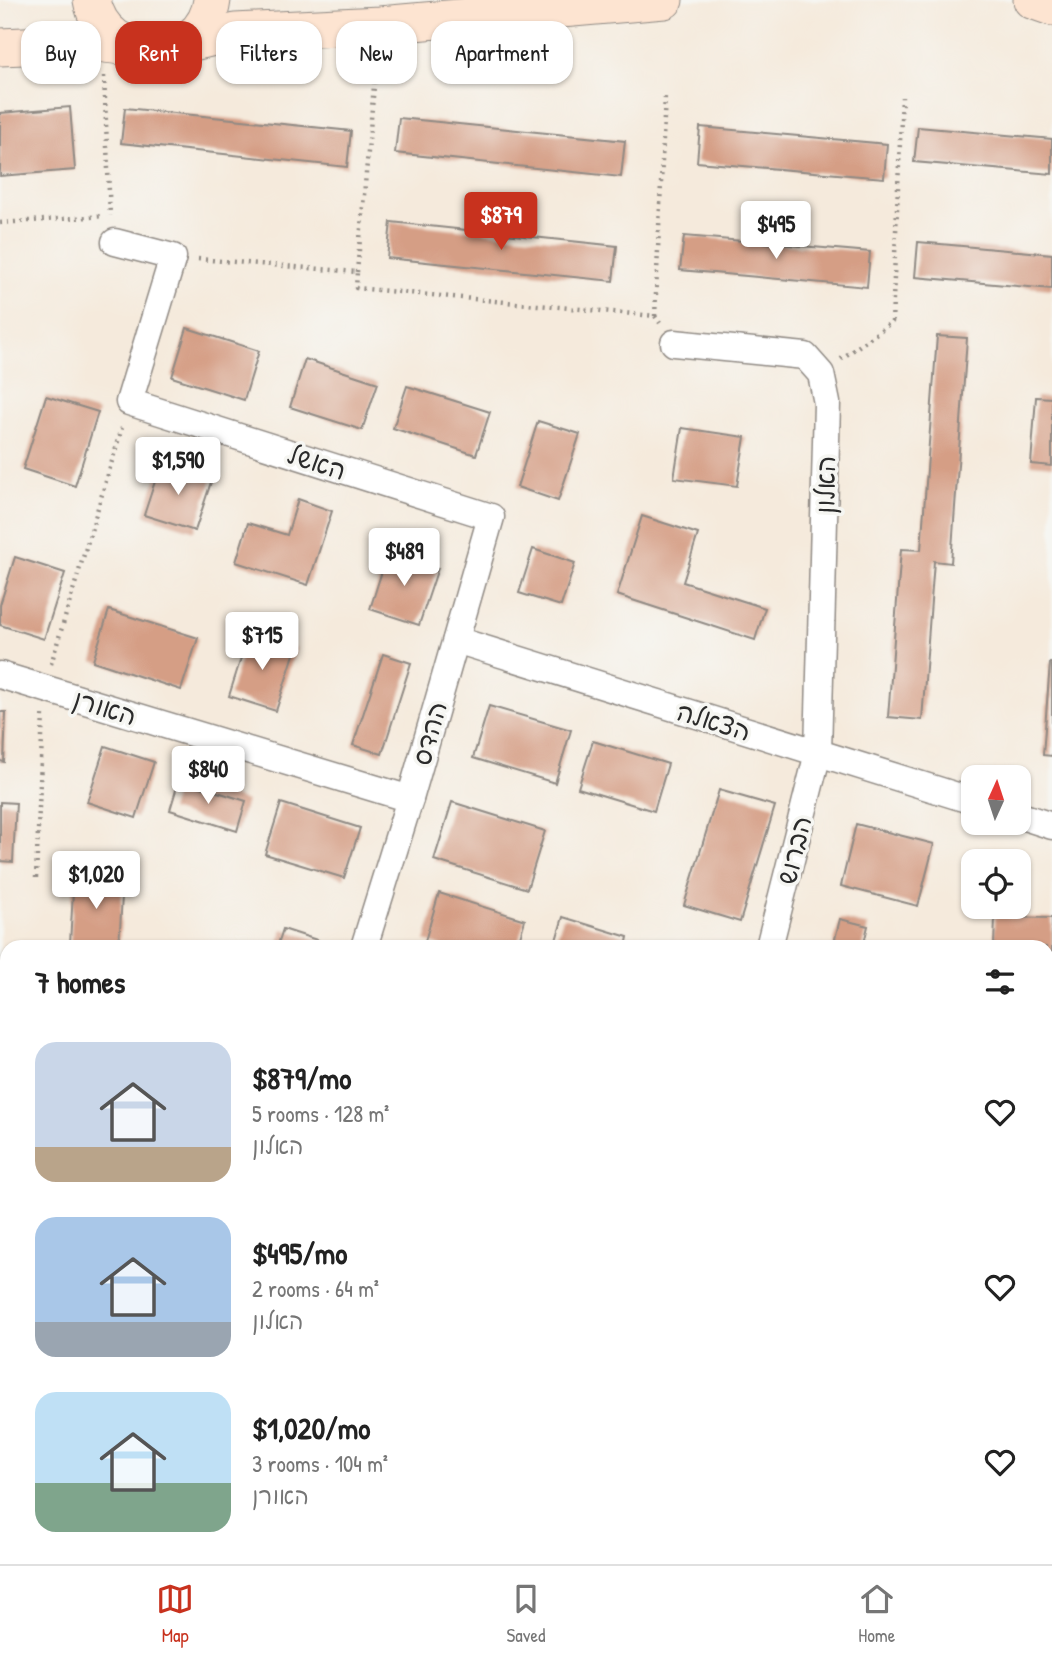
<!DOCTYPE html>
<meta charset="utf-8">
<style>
body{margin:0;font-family:"Patrick Hand","Playpen Sans Hebrew",sans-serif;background:#f2f2f2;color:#222;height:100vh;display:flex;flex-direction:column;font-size:26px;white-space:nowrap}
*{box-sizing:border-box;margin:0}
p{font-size:23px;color:#767676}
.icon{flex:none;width:38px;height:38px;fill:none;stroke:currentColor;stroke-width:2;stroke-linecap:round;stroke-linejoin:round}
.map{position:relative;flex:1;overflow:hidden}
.details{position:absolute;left:0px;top:940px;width:1054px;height:625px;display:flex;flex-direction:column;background:#fff;border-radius:21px 21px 0 0;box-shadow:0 2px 5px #0004}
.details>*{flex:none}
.guide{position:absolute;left:21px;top:21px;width:700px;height:63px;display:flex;gap:14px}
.needle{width:46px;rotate:3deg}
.tools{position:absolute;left:961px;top:765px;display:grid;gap:14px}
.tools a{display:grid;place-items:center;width:70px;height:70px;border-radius:14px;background:#fff;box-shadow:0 2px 5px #0004;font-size:35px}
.price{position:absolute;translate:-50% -60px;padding:0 16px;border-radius:7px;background:#fff;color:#222;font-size:23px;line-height:46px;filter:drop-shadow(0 2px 4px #0008)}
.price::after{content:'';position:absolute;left:50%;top:42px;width:21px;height:16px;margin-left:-10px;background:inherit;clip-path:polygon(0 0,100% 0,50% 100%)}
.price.on{background:#c8321e;color:#fff}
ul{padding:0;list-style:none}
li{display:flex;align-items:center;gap:21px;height:175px;padding:0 35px}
li span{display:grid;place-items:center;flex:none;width:196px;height:140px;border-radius:21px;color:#555}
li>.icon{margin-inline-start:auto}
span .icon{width:84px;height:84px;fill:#fffc;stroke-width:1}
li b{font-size:30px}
h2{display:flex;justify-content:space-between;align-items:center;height:84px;padding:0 35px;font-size:30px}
.chip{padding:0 24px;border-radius:21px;background:#fff;box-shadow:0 2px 5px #0004;font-size:24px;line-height:63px}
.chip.on{background:#c8321e;color:#fff}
.tab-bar{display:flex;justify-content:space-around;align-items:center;height:98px;border-top:2px solid #e0e0e0;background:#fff;font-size:19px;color:#767676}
.tab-bar a{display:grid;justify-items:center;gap:4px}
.tab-bar .on{color:#c8321e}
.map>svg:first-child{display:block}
.building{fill:#d59e85}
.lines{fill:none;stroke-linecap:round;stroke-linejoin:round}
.minor-casing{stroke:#908a84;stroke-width:29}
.secondary-casing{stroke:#908a84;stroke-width:39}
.path{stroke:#908a84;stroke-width:4.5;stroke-dasharray:2 5;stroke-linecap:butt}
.minor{stroke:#fff;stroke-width:26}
.secondary{stroke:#fde4d1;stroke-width:37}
.labels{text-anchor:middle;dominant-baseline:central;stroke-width:7;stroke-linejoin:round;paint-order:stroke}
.street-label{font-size:26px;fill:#2b2b2b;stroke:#f6f6f2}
</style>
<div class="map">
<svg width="1052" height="1564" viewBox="0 0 1052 1564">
<rect width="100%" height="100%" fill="#f6f6f2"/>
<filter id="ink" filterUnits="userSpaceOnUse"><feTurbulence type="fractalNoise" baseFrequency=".0143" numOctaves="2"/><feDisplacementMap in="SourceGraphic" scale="14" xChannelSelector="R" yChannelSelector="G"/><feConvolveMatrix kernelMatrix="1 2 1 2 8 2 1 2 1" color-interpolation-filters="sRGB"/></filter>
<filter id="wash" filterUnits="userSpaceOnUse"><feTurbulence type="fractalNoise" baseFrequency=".00686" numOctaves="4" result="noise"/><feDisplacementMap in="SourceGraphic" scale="28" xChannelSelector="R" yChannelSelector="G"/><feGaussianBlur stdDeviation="1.57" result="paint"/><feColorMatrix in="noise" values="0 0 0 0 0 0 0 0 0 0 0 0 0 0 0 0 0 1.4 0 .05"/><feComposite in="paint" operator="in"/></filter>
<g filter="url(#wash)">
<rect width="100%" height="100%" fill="#f5eadc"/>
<g id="blocks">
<g class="building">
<polygon points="70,107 75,170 0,176 0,113"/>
<polygon points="125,108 351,131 347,167 121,143"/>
<polygon points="399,118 625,141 621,177 395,153"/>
<polygon points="700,127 887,144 884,178 697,162"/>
<polygon points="918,127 1052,139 1052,174 914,162"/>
<polygon points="391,222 617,246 613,281 387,258"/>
<polygon points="684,236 870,252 867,287 680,270"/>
<polygon points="918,242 1052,254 1052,289 915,277"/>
<polygon points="187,328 259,351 244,400 172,377"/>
<polygon points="937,336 967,338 951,563 934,561 922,720 888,717 901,549 921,550"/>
<polygon points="305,359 378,383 362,430 290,407"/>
<polygon points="407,386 490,412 476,455 393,428"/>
<polygon points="46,396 98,412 75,486 23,469"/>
<polygon points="1036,397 1052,398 1052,466 1031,464"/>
<polygon points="538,421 580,434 558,501 517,487"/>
<polygon points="682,428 745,437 737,486 674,478"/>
<polygon points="161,463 212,479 195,531 144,515"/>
<polygon points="298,499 332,511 308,585 236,562 248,523 287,535"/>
<polygon points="642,516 698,534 683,582 765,608 755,640 617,595"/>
<polygon points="533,549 575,563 561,606 519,593"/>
<polygon points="388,552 438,568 419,625 370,609"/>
<polygon points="15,557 65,573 44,639 0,625 0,605"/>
<polygon points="109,610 198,638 181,690 93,661"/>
<polygon points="249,633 296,648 276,711 229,696"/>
<polygon points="383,654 411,663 382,754 353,745"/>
<polygon points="1050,663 1052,663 1052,756 1043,755"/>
<polygon points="489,706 571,730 555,783 473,758"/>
<polygon points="0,712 6,712 4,762 0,761"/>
<polygon points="593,741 668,764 654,811 578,788"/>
<polygon points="105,746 154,762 136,818 87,802"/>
<polygon points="179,780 246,801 237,831 170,810"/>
<polygon points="719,790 775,806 740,922 684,905"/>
<polygon points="0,802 16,803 13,862 0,861"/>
<polygon points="452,802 545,831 527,889 434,860"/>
<polygon points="281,803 360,828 344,878 265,854"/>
<polygon points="856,824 934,844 918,906 841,886"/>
<polygon points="74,876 123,879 119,946 70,943"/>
<polygon points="439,893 525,920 517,947 444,947 425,941"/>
<polygon points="563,917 628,937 626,947 554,947"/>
<polygon points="995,917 1052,918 1052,956 1046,956 1046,947 994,947"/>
<polygon points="840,919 868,926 863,947 833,947"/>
<polygon points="283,929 326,943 325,947 277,947"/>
<rect x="1046" y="1037" width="6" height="43"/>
<rect x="1046" y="1142" width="6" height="40"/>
<polygon points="1046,1268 1052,1268 1052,1311 1046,1310"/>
<rect x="1046" y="1384" width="6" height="45"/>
<polygon points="309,1558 376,1558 376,1564 308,1564"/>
<polygon points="472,1558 581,1558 634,1562 633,1564 472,1564"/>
<polygon points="957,1558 1005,1558 1005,1564 956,1564"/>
</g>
</g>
</g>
<g filter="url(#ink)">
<use href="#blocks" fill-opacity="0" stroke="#908a84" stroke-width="2"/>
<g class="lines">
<g class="minor-casing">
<g id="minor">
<polyline points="115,242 173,257 129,402 491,517 410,799 364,947"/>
<polyline points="674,343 805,356 821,374 827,403 818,753 769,947"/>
<polyline points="456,640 973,801"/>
<polyline points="0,675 410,799"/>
<polyline points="1018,815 1052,826"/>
<polyline points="0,1183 7,1183"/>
<polyline points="0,1489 7,1489"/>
<polyline points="237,1564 237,1558"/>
</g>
</g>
<g class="secondary-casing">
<g id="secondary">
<path d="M 92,0 C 104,66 204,66 212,0"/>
<polyline points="1032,0 1052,7"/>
<polyline points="176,46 235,32 380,25 664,0"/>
<polyline points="0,47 96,43 131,47"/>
</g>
</g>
<g class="path">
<polyline points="104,76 110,216"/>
<polyline points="0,223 104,216"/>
<polyline points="198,259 357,272 356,288 655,316 660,323"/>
<polyline points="357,272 375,75"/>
<polyline points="655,316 665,95"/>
<polyline points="841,359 892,322 902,97"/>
<polyline points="51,664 122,428"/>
<polyline points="36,878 43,714"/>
</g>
<use href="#minor" class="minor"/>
<use href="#secondary" class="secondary"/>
</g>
</g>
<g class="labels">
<g class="street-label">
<text transform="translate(317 462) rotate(18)">האשל</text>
<text transform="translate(825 485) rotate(-89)">האלון</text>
<text transform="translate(105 707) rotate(17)">האורן</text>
<text transform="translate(714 721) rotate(17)">הצאלה</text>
<text transform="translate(429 733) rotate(-74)">ההדס</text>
<text transform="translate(794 850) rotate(-76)">הברוש</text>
</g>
</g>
</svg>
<div class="tools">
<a><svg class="needle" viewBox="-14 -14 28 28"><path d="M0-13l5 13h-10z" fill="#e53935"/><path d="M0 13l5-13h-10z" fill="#767676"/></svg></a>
<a><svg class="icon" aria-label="locate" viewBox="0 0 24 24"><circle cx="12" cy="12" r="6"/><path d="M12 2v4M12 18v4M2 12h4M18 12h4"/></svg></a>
</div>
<b class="price on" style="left:501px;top:252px">$879</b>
<b class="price" style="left:776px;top:261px">$495</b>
<b class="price" style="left:178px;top:497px">$1,590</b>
<b class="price" style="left:404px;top:588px">$489</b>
<b class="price" style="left:262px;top:672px">$715</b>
<b class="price" style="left:208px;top:806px">$840</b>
<b class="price" style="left:96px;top:911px">$1,020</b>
<div class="guide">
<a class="chip">Buy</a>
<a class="chip on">Rent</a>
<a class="chip">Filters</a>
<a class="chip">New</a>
<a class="chip">Apartment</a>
</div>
<section class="details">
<h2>7 homes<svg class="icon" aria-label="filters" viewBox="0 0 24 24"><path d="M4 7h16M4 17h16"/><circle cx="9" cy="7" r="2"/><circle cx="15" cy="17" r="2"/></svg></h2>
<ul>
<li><span style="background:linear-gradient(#c9d6e8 75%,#b9a48a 0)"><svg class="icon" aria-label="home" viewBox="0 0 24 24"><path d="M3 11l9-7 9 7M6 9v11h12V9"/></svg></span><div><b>$879/mo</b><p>5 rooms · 128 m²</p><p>האלון</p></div><svg class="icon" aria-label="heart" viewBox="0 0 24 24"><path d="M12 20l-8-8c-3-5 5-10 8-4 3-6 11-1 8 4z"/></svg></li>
<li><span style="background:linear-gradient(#a9c7e8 75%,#9aa5b1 0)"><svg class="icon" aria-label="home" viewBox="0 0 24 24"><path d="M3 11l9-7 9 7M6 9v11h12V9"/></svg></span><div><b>$495/mo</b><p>2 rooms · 64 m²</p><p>האלון</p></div><svg class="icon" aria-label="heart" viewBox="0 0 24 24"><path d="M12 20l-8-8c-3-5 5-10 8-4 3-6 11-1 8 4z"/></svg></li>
<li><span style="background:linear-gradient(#bfe0f5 65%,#7fa58c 0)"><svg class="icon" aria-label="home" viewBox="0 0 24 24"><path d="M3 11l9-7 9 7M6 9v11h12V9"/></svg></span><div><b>$1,020/mo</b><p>3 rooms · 104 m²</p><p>האורן</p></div><svg class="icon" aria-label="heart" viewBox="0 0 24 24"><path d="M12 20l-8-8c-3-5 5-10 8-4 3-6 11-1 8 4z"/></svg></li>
</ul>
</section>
</div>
<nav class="tab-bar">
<a class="on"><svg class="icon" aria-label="map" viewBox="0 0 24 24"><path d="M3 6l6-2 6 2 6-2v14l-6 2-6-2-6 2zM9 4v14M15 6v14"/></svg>Map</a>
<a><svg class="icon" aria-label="saved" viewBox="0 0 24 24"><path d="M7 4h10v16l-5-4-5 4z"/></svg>Saved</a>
<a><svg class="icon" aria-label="home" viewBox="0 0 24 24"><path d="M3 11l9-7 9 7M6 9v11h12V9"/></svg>Home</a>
</nav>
